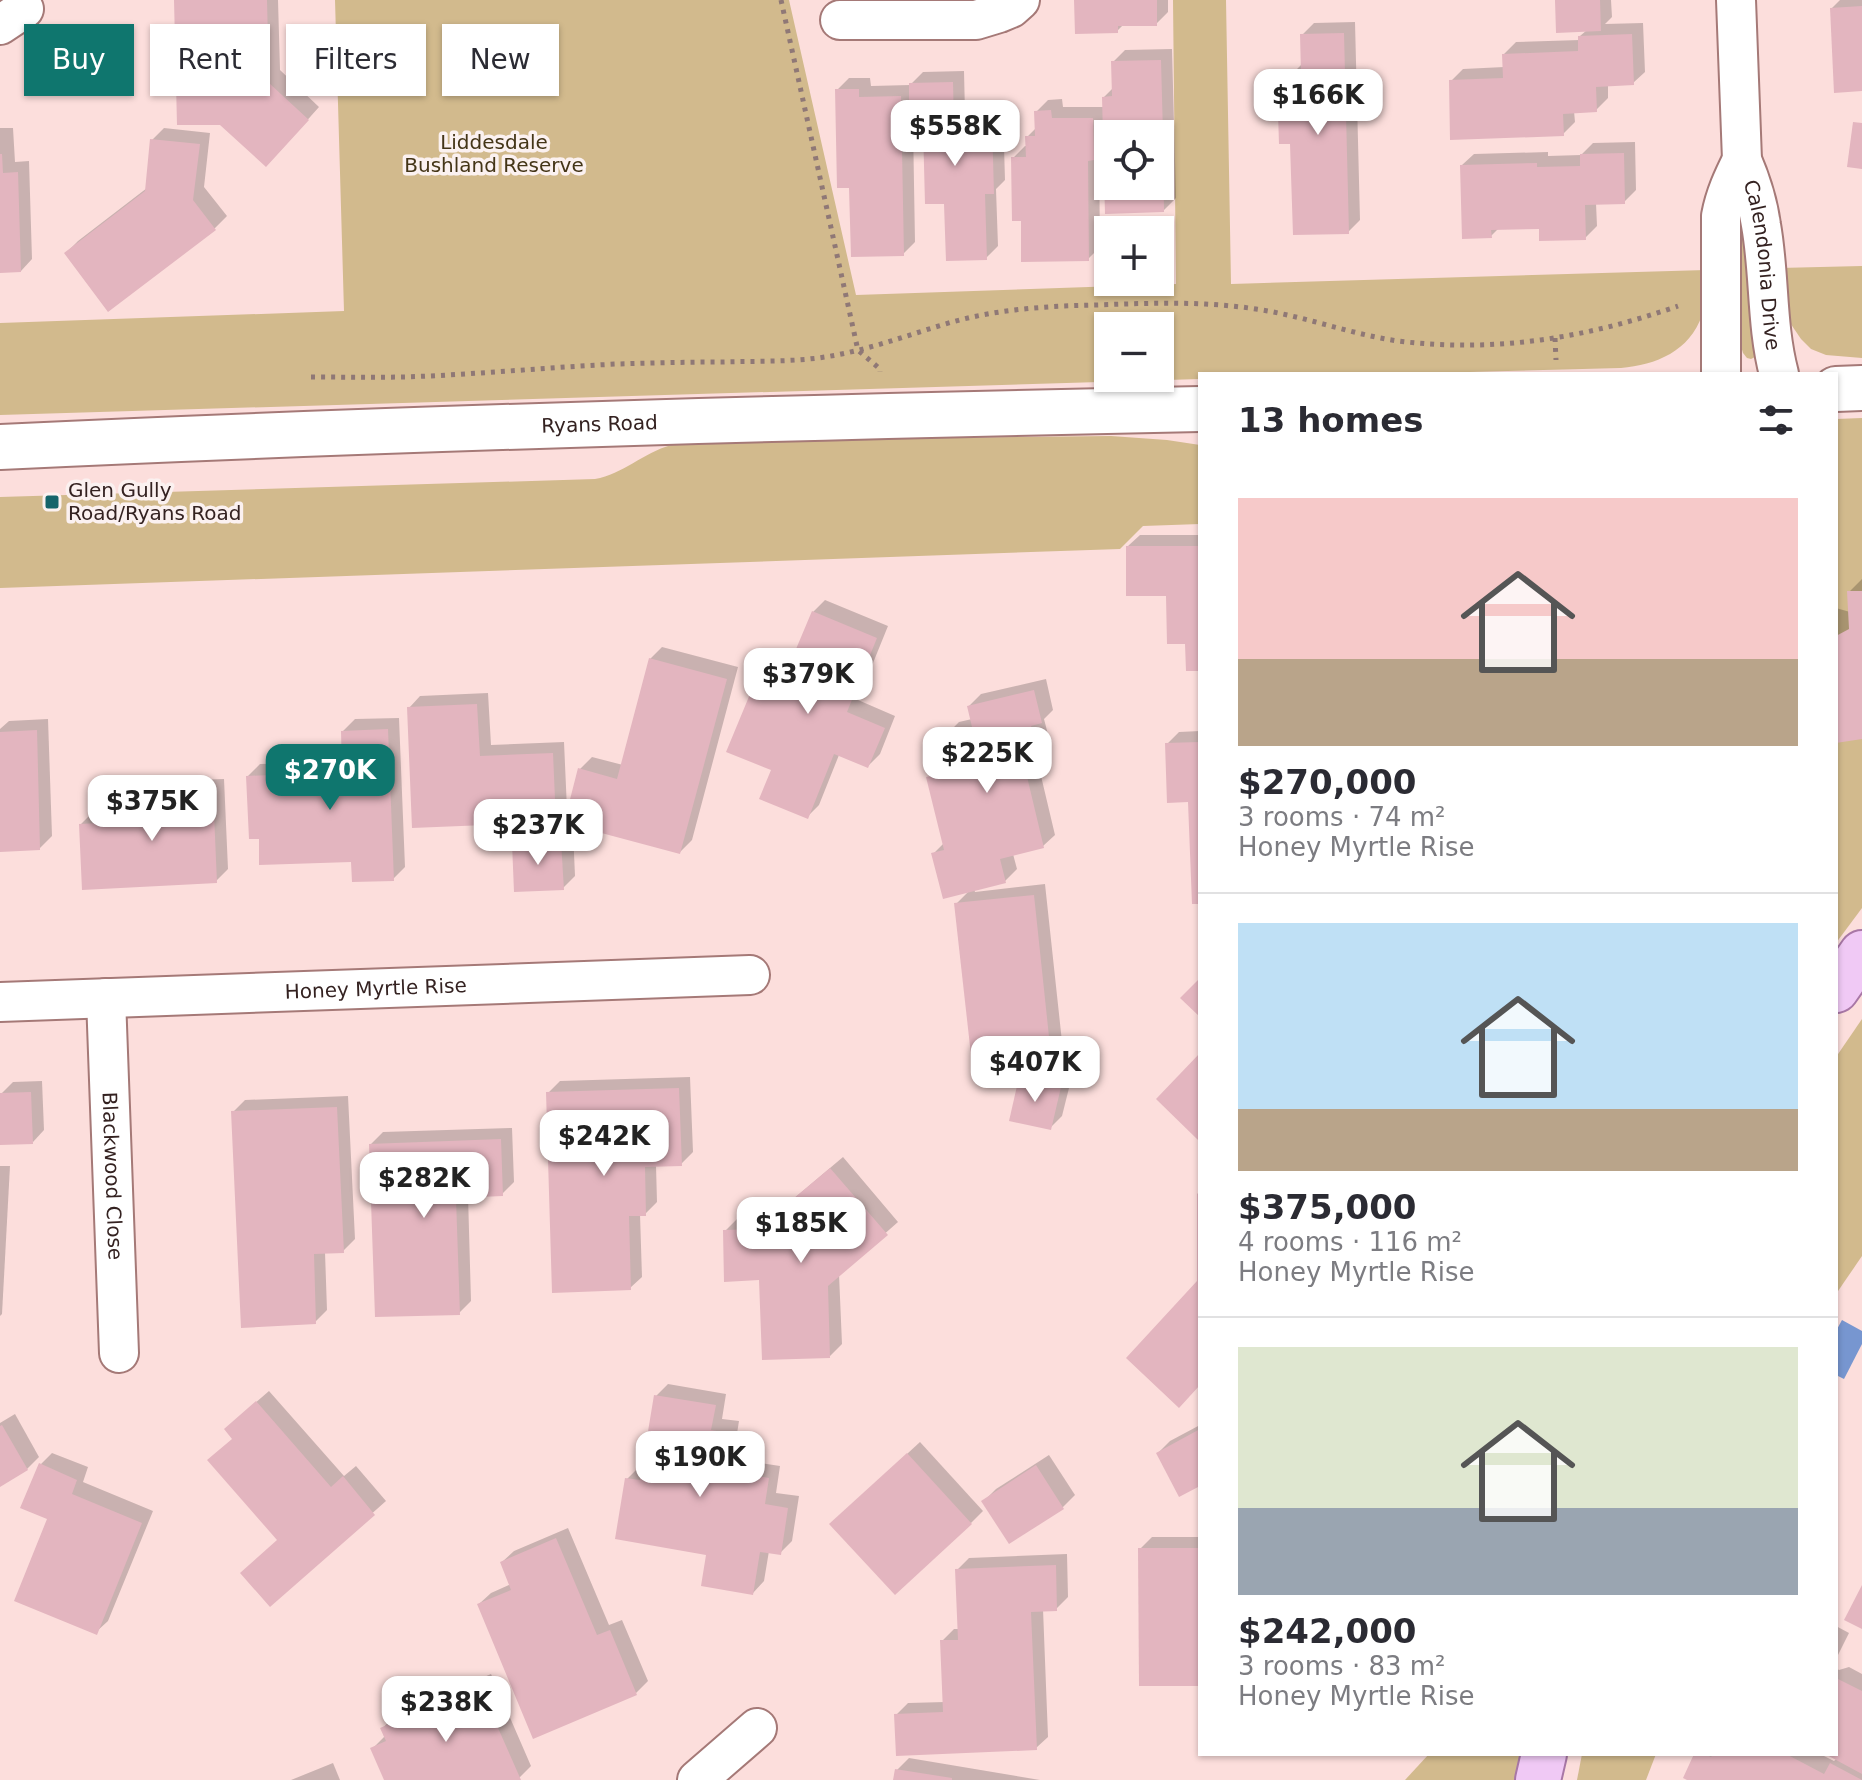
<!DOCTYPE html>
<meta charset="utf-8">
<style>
body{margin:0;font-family:"DejaVu Sans",sans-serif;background:#f2f2f3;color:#2b2b33;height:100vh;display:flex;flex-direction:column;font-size:30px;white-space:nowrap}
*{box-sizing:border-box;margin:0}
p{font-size:26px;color:#7c7c81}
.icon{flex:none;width:44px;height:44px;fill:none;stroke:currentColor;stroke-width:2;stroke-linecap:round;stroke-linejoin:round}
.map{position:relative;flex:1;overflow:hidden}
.side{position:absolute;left:1198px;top:372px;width:640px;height:1384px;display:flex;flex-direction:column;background:#fff;border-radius:0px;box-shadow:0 2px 6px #0004}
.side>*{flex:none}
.guide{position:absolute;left:24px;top:24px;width:760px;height:72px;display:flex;gap:16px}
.controls{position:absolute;left:1094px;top:120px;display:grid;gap:16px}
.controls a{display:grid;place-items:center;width:80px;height:80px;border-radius:0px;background:#fff;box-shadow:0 2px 6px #0004;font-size:40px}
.price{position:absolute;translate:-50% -68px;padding:0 18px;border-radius:16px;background:#fff;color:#222;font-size:26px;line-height:52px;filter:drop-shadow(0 2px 4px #0008)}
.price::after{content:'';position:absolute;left:50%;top:48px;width:24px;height:18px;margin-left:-12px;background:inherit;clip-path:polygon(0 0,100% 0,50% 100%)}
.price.on{background:#0f766e;color:#fff}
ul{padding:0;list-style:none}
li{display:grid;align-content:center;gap:16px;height:424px;padding:0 40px}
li+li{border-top:2px solid #e1e1e2}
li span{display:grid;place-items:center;height:248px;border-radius:0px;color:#555}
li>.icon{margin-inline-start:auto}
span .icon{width:144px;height:144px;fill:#fffc;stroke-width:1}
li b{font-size:34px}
h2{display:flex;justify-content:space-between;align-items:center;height:96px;padding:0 40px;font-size:34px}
.chip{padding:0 28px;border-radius:0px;background:#fff;box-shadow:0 2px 6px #0004;font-size:28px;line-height:72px}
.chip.on{background:#0f766e;color:#fff}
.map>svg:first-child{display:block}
.green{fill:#d2ba8d;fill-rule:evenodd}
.water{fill:#7796d0}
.shadow{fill:#0003;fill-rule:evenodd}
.building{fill:#e3b5bf}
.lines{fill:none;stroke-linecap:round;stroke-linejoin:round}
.minor-casing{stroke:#a57977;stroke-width:42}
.tertiary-casing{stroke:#a57977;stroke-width:48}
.primary-casing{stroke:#a877a6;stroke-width:48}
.path{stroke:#8f7876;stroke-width:5;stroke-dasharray:4 6;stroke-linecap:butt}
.minor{stroke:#fff;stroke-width:38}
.tertiary{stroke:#fff;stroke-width:44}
.primary{stroke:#f0c9f5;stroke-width:44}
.poi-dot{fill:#15646a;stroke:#fbf1f0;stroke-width:3}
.labels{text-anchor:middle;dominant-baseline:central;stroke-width:7;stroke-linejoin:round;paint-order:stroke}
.park-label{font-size:20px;fill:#443517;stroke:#fbf1f0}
.street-label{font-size:20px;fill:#342221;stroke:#fbf1f0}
.poi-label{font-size:20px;fill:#342221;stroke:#fbf1f0;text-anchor:start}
</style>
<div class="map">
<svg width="1862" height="1780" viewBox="0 0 1862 1780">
<rect width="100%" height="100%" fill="#fcdedc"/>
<g class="green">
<path d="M 335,0 L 789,0 L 856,295 L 1176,284 L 1173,0 L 1226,0 L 1231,284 L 1706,270 C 1705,284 1707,301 1702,315 C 1690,351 1656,365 1621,368 L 1395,374 L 1200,374 L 1200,379 L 0,415 L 0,323 L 344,311 ZM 1108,326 L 1160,326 L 1160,378 L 1108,378 Z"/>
<polygon points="1742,233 1746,235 1759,355 1751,359 1747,358 1743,353 1738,336 1737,235"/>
<polygon points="1862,266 1862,358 1826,355 1811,349 1801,339 1784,314 1779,268"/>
<polygon points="1862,418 1862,908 1836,943 1836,419"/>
<path d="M 1111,436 L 1167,440 L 1200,445 L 1200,524 L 1143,526 L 1120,549 L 0,588 L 0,497 L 595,479 C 623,474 643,453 671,445 L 926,438 Z"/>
<polygon points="1862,1019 1862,1256 1836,1294 1836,1057"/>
<polygon points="1429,1754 1520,1754 1515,1780 1405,1780"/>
<polygon points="1582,1754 1656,1754 1646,1780 1577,1780"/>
</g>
<polygon class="water" points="1842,1320 1862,1331 1862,1344 1844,1379 1836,1375 1836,1331"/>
<g class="shadow">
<polygon points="176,0 278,0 280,70 319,107 278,153"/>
<polygon points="1076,0 1168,0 1168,12 1156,24 1124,24 1117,31"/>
<polygon points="1557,0 1611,0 1612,17 1605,24 1643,23 1645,72 1633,83 1608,84 1608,98 1596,110 1574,111 1575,122 1563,134 1451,81 1463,69 1504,67 1504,54 1516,42 1580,40 1580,36 1587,30"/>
<polygon points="1840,0 1862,0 1862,89 1832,8"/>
<polygon points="1355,22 1360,220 1348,232 1292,142 1280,114 1292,102 1291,75 1303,63 1302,35 1314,23"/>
<path d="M 1172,49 L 1176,198 L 1164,210 L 1107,212 L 1105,146 L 1099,152 L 1100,247 L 1088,259 L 1023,219 L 1013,158 L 1025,146 L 1027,146 L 1027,137 L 1036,128 L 1036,112 L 1048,100 L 1062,99 L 1063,107 L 1104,107 L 1104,97 L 1114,87 L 1113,62 L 1125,50 ZM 1108,134 L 1160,134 L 1160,186 L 1108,186 Z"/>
<polygon points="964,71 965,113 1003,112 1005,180 996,189 998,246 986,258 945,202 925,125 913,125 915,242 903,254 851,186 837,90 849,78 870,78 871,86 910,85 923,72"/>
<polygon points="0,128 13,128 15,162 29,161 32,259 21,271 0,271"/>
<polygon points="164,128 210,133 204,187 227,216 215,228 108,309 66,253 78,241 147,188 152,140"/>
<polygon points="1635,142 1636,190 1624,202 1596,203 1597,226 1585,238 1541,227 1499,228 1491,236 1462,165 1474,154 1548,152 1548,156 1581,155 1593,143"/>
<polygon points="1140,535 1200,535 1200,669 1168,594 1128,546"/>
<polygon points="1862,579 1862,737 1836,741 1836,608 1850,612 1849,592"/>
<polygon points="825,600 888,626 858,700 895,716 880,754 868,766 839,755 819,805 807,817 773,769 762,671 774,659 791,667 813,612"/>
<polygon points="662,647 738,667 692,840 680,852 580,769 592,757 623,765 650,659"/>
<polygon points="1046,679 1053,710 1044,719 1051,746 1037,759 1055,835 1043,846 1013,854 1017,869 1005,881 974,889 975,892 1045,884 1063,1051 1051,1063 956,904 970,890 933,854 944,843 929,778 940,766 954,763 947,734 959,722 972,719 969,706 981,694"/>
<polygon points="488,693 491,745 564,742 567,809 555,820 409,708 420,696"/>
<polygon points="399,718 405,867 393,879 353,860 261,837 248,776 260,764 344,762 343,731 355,719"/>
<polygon points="48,719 52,836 40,848 0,850 0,729 9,721"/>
<polygon points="1200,731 1200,902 1190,800 1167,744 1179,732"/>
<polygon points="224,779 228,869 216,881 81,824 93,812 123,811 123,794 135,782"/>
<polygon points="573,830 575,876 563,888 514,844 526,832"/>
<polygon points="1033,1066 1072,1076 1062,1116 1050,1128 1021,1078"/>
<polygon points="690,1077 693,1152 681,1164 656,1165 657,1202 645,1214 640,1214 642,1277 630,1288 548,1093 560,1081"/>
<polygon points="42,1081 44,1130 33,1142 1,1094 13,1082"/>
<polygon points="348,1096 355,1239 343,1251 325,1252 327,1310 315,1322 233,1112 245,1100"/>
<polygon points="512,1128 514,1182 502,1194 468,1195 471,1301 459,1313 371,1144 383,1132"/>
<polygon points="843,1157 898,1222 839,1274 842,1344 830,1356 761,1278 725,1231 737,1219 771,1218"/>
<polygon points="0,1166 10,1166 2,1314 0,1316"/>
<polygon points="668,1384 726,1394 722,1419 739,1421 733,1459 780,1466 776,1493 799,1496 792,1541 780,1553 769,1551 764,1581 753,1593 627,1479 639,1467 644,1468 656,1396"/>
<polygon points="269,1391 344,1476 356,1466 386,1501 270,1604 279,1540 234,1438 238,1418"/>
<polygon points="15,1414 39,1457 27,1469 0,1485 0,1423"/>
<polygon points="1200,1425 1200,1484 1158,1453 1170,1441"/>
<polygon points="920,1442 983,1511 971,1523 844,1512"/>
<polygon points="52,1453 88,1467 83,1482 153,1511 108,1621 96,1632 50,1518 40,1465"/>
<polygon points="1049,1455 1075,1495 1063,1507 1010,1541 984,1501 996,1489"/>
<polygon points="568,1528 609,1625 622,1620 648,1681 636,1693 479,1604 491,1593 511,1584 502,1562 514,1551"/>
<polygon points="1152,1537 1200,1537 1200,1684 1140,1549"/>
<polygon points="1067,1554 1068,1597 1056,1609 1043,1609 1048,1737 1036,1748 896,1715 908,1703 945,1702 942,1641 954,1629 960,1629 957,1570 969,1558"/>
<polygon points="1836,1626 1849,1633 1836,1659"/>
<polygon points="1849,1667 1862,1674 1862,1780 1691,1780 1697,1754 1820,1754 1834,1761 1837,1758 1829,1754 1836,1754 1836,1668 1839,1670"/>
<polygon points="491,1674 531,1766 519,1778 514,1780 386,1780 372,1749 384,1737 383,1728 394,1716"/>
<polygon points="909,1758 1040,1780 895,1780 897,1770"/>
<polygon points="333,1763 340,1780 291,1780"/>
</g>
<g class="building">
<polygon points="174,0 267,0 269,83 309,120 266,167 220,125 177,125"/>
<polygon points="1074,0 1157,0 1157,26 1118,26 1118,33 1075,34"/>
<polygon points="1555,0 1600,0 1601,31 1556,33"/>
<polygon points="1862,6 1862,91 1834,93 1830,8"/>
<polygon points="1344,33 1349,234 1293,235 1290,144 1279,144 1278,113 1291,113 1289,74 1301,74 1300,34"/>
<polygon points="1632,34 1634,85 1596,87 1597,112 1563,114 1564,136 1450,140 1449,80 1503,78 1502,54 1578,51 1578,36"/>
<polygon points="1161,60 1163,134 1108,134 1108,186 1160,186 1160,135 1163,135 1164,212 1105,214 1102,97 1112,96 1111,61"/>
<polygon points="953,82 954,124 992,123 994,194 985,194 987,260 946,261 944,204 925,204 923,127 909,127 909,83"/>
<polygon points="835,89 859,89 859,97 901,96 904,256 851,257 849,188 837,188"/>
<polygon points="1051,110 1052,118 1093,118 1094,160 1088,161 1089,261 1021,262 1021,221 1012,221 1011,157 1026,157 1025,136 1035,136 1034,111"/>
<polygon points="1853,122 1862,123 1862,169 1847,167"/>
<polygon points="150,139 200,144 193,200 216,230 108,312 64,253 145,191"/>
<polygon points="1624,153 1625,204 1585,205 1586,240 1539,241 1539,229 1491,230 1492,238 1462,239 1460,165 1537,163 1537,167 1580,166 1580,154"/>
<polygon points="0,154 2,154 3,173 18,172 21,272 0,273"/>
<polygon points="1126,546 1200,546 1200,671 1186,671 1185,644 1167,644 1166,596 1126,596"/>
<polygon points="1847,591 1862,591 1862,739 1836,743 1836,636 1849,629"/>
<polygon points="812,611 877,638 847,712 885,728 868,768 834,754 808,819 759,799 771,770 726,752 760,670 783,680"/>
<polygon points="649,658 727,679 680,854 564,823 578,768 617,779"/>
<polygon points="1034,690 1042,723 1031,726 1040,760 1024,764 1044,848 1000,859 1006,883 943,899 931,853 944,850 926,777 954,771 945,733 972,727 967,706"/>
<polygon points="477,704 480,756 553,753 556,822 412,828 407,707"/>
<polygon points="388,729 394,881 352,882 351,862 259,865 259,839 249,839 246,776 342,772 341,731"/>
<polygon points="37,730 40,850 0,852 0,732"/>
<polygon points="1200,742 1200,904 1192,904 1188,802 1167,803 1165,743"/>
<polygon points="213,790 217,883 82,890 79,824 121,822 121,794"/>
<polygon points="561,841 564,890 514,892 512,843"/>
<polygon points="1034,895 1052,1065 973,1073 954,903"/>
<polygon points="1200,978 1200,1017 1180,998"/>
<polygon points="1200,1053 1200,1137 1198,1140 1156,1099"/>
<polygon points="1019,1077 1061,1087 1051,1130 1009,1121"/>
<polygon points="679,1088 682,1166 645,1167 646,1216 629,1216 631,1290 552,1293 546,1092"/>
<polygon points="31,1092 33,1144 0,1145 0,1093"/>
<polygon points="337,1107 344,1253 314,1254 316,1324 241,1328 231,1111"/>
<polygon points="501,1139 503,1196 456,1198 460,1315 375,1317 369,1144"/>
<polygon points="830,1168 888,1235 828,1286 830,1358 762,1360 759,1280 724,1282 723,1230 757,1229"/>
<polygon points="1200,1191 1200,1385 1179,1408 1126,1358 1197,1281 1197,1194"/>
<polygon points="654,1395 716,1405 711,1430 728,1433 722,1470 769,1478 765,1504 788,1508 781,1555 760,1552 753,1595 701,1586 706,1555 615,1539 625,1478 640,1480"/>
<polygon points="256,1401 331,1487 343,1476 375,1515 270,1607 240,1573 277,1540 207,1460 232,1439 224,1429"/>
<polygon points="2,1425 28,1470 0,1487 0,1426"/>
<polygon points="1200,1429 1200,1486 1179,1497 1156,1453"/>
<polygon points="907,1453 972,1524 895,1595 829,1524"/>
<polygon points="39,1463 77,1480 72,1494 142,1523 97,1635 14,1601 47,1519 20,1508"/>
<polygon points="1036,1465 1064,1509 1009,1544 981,1501"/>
<polygon points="556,1538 597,1635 610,1630 637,1695 533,1739 477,1604 511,1590 500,1562"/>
<polygon points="1138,1548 1200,1548 1200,1686 1139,1686"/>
<polygon points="1056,1565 1057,1611 1031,1612 1037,1750 896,1756 894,1714 943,1712 940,1640 958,1640 955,1569"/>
<polygon points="1862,1585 1862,1629 1844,1620"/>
<polygon points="1836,1678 1862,1691 1862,1774 1825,1754 1836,1754"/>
<polygon points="479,1685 521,1780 384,1780 370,1748 386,1741 380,1728"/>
<polygon points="1694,1754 1705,1754 1711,1757 1713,1754 1786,1754 1824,1774 1830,1763 1862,1780 1687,1780 1683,1778"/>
<polygon points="895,1769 952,1778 952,1780 893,1780"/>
</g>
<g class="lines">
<g class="minor-casing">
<g id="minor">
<path id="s1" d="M 1736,0 L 1742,160 C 1751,181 1758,203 1761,225 C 1770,275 1766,325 1779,374"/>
<polyline points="840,20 976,20 999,13 1011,8 1020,0"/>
<polyline points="0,25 24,9"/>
<path d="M 1721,374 L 1721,216 C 1725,195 1733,178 1742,160"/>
<path id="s2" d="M 106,998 L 119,1353"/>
<path id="s3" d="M 0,1002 L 750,975"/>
<polyline points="697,1780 757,1728"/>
</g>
</g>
<g class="tertiary-casing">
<g id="tertiary">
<polyline points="1836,389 1862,388"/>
<path id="s4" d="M 0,447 C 400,428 800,417 1200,409"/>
</g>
</g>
<g class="primary-casing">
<g id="primary">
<polyline points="1836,990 1862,953"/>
<polyline points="1538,1780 1544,1754"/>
</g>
</g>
<g class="path">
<polyline points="781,0 857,346 859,351 880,369 880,372"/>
<polyline points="1555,338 1556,360"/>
<path d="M 311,377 C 351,377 390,378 429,376 C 492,373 554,367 617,364 C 651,363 686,362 721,362 C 753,361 786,362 818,358 C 864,352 907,335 952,322 C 999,309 1048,306 1096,305 C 1150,303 1203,301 1256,309 C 1304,316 1350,334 1398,341 C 1496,353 1586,338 1678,306"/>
</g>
<use href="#minor" class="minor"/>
<use href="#tertiary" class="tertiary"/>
<use href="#primary" class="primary"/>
</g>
<rect class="poi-dot" x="44" y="494" width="16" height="16" rx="4"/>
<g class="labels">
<g class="park-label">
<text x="494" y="142">Liddesdale<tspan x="494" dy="23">Bushland Reserve</tspan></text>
</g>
<g class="street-label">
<text stroke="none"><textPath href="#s1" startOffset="268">Calendonia Drive</textPath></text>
<text stroke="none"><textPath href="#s4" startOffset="600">Ryans Road</textPath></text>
<text stroke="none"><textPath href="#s3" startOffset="376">Honey Myrtle Rise</textPath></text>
<text stroke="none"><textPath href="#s2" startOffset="178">Blackwood Close</textPath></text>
</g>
<g class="poi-label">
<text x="68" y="490">Glen Gully<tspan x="68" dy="23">Road/Ryans Road</tspan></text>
</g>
</g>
</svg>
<div class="controls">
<a><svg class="icon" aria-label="locate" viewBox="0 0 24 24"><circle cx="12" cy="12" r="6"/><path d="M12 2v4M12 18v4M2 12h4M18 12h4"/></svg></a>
<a>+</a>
<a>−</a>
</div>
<b class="price" style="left:1318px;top:137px">$166K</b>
<b class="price" style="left:955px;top:168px">$558K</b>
<b class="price" style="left:808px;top:716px">$379K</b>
<b class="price" style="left:987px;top:795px">$225K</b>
<b class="price on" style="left:330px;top:812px">$270K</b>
<b class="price" style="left:152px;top:843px">$375K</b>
<b class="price" style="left:538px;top:867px">$237K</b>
<b class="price" style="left:1035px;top:1104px">$407K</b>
<b class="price" style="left:604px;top:1178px">$242K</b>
<b class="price" style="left:424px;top:1220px">$282K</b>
<b class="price" style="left:801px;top:1265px">$185K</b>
<b class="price" style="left:700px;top:1499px">$190K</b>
<b class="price" style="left:446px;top:1744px">$238K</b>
<div class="guide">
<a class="chip on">Buy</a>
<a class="chip">Rent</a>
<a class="chip">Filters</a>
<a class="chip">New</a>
</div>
<section class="side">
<h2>13 homes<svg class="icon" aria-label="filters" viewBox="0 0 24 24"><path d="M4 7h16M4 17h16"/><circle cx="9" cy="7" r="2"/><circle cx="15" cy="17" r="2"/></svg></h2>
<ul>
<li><span style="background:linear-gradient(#f6c9c9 65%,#b9a48a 0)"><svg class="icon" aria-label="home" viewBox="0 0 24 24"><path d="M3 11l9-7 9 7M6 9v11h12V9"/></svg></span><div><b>$270,000</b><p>3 rooms · 74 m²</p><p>Honey Myrtle Rise</p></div></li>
<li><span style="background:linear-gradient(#bfe0f5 75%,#b9a48a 0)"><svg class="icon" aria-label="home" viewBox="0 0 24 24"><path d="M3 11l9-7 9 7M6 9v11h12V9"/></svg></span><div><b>$375,000</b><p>4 rooms · 116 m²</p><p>Honey Myrtle Rise</p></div></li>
<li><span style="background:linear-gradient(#dfe7d0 65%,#9aa5b1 0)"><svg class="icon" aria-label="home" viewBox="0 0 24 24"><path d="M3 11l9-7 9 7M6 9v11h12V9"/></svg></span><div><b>$242,000</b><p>3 rooms · 83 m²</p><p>Honey Myrtle Rise</p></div></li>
</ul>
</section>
</div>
